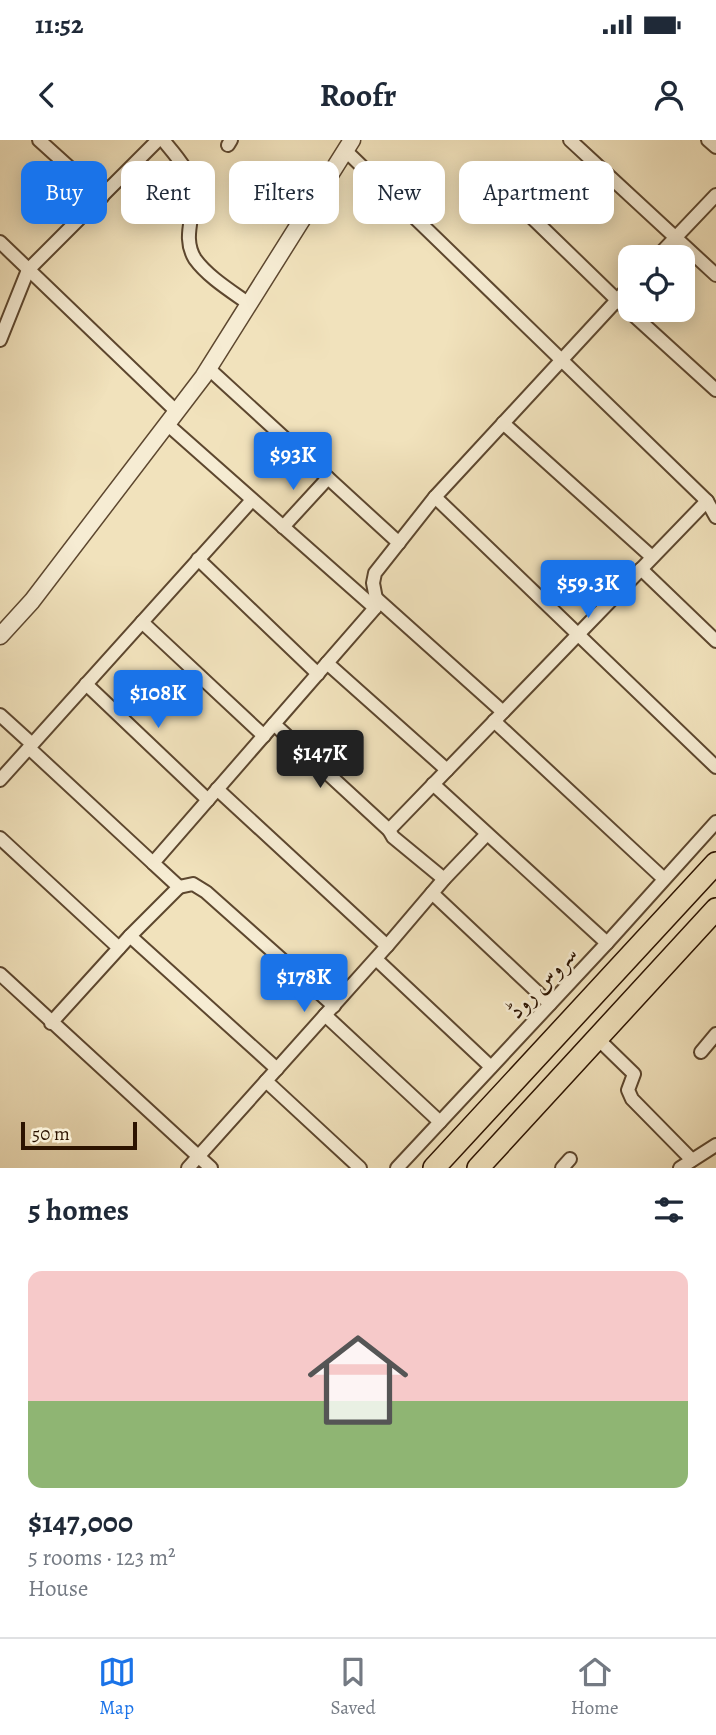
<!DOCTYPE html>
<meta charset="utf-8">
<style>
body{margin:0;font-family:Alegreya,Amiri,serif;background:#f2f2f3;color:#1f2937;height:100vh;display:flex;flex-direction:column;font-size:26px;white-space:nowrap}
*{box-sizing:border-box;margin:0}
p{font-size:23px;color:#747a83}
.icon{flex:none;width:38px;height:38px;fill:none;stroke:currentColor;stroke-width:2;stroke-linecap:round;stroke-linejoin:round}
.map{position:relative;height:1028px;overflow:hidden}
.panel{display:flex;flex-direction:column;background:#fff;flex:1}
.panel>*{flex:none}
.top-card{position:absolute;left:21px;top:21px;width:676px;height:63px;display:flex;gap:14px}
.buttons{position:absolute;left:618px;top:105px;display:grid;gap:14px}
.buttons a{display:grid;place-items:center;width:77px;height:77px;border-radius:14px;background:#fff;box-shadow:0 4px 18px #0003;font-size:35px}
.scale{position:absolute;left:21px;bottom:18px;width:116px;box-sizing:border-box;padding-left:7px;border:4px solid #2c1300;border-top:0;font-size:19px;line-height:24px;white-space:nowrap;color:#2c1300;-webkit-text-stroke:5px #f6ecd3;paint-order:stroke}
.price{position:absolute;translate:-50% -60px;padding:0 16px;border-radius:7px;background:#1a73e8;color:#fff;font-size:23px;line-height:46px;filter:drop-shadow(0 2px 4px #0008)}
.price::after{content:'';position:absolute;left:50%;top:42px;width:21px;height:16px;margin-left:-10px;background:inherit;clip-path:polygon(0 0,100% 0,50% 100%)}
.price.on{background:#222;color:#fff}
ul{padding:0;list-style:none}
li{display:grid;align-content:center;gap:14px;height:371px;padding:0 28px}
li span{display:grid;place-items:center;height:217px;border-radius:14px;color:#555}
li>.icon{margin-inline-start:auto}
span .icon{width:126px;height:126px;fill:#fffc;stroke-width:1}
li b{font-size:30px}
h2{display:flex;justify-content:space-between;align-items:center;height:84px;padding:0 28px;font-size:30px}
.chip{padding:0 24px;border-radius:14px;background:#fff;box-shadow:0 4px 18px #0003;font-size:24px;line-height:63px}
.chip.on{background:#1a73e8;color:#fff}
.status{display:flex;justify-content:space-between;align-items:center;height:49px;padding:0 35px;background:#fff;direction:ltr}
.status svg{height:19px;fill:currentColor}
header{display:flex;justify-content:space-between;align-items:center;height:91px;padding:0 28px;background:#fff;font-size:32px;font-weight:600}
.tabs{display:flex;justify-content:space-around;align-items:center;height:98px;border-top:2px solid #e0e1e3;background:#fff;font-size:19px;color:#747a83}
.tabs a{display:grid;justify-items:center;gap:4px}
.tabs .on{color:#1a73e8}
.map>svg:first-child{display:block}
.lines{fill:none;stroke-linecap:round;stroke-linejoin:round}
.minor-casing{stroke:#5d472f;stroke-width:16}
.tertiary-casing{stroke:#5d472f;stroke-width:19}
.primary-casing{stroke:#2c1300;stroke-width:24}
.minor{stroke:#f6ecd3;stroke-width:12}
.tertiary{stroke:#f6ecd3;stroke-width:16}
.primary{stroke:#f1e2bc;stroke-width:21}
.labels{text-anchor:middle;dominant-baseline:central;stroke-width:5;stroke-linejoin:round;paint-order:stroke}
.street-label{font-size:24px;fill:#2c1300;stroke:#f6ecd3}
</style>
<div class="status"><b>11:52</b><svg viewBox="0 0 49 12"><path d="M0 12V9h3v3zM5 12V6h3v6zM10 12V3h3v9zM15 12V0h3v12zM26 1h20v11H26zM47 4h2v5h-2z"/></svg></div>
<header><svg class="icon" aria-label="back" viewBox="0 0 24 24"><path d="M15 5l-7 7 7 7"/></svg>Roofr<svg class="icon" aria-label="person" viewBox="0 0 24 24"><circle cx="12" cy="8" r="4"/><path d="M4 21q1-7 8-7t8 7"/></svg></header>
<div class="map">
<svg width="716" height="1028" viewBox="0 0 716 1028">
<rect width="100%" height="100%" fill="#f1e2bc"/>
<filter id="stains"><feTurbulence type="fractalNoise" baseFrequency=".00286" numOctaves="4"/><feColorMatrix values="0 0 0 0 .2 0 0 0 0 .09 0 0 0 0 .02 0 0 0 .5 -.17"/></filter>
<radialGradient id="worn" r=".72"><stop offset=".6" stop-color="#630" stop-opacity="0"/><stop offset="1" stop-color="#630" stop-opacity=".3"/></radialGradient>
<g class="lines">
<g class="minor-casing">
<g id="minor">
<polyline points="39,0 102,57"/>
<path d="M 163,0 C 177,17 192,32 193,56 C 194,78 182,98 195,119 C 208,137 231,151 249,164"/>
<polyline points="570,0 716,135"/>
<polyline points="708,0 716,7"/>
<polyline points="228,5 231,0"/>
<polyline points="345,10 707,361 716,377"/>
<polyline points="487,34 617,160 716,250"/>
<polyline points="0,102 177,272"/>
<polyline points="657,117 716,55"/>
<polyline points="0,200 28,130 158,0"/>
<polyline points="208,228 399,403"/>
<polyline points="503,283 652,417"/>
<polyline points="167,284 375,468"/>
<polyline points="435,357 716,627"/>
<polyline points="283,387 328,338"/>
<polyline points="198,419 318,534"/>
<polyline points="641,429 716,501"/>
<polyline points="377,459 503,572"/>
<polyline points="142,482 264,596"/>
<polyline points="327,523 447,630"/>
<polyline points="86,544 208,660"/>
<polyline points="0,575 32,604"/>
<polyline points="494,581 664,739"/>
<polyline points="274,584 389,690"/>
<polyline points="29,608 153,723"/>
<polyline points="0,640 252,360"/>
<polyline points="433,644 607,803"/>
<polyline points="217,649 387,806"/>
<polyline points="0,698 119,808"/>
<polyline points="444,739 393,697 389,690 707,361"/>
<polyline points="179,747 193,744 206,752 334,866"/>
<polyline points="432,753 550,864"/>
<polyline points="130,796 277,929"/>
<polyline points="376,819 491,927"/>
<polyline points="0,834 211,1028"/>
<polyline points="325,875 440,982"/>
<polyline points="51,883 130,796 179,747 153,723 375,468 377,464 373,443 375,433 435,357 630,146"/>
<polyline points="597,898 634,934 628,950 632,959 692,1020"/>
<polyline points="701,912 716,894"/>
<polyline points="266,941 360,1028"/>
<polyline points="188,1028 387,806 444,739 487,694"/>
<polyline points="397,1028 607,803 716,682"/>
<polyline points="562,1028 570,1019"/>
<polyline points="680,1028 716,1005"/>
</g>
</g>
<g class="tertiary-casing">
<polyline id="tertiary" points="0,496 32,461 203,237 352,0"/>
</g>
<g class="primary-casing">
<g id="primary">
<polyline points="434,1028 716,723"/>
<polyline points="478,1028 716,769"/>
</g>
</g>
<use href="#minor" class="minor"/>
<use href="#tertiary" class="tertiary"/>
<use href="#primary" class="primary"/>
</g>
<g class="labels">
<g class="street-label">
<text transform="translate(542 842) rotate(-47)">سروس روڈ</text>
</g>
</g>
<rect width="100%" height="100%" filter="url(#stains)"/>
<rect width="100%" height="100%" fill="url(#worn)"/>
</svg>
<div class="buttons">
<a><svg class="icon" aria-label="locate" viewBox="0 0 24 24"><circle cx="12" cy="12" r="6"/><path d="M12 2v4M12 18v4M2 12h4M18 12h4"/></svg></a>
</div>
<div class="scale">50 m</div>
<b class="price" style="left:293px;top:352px">$93K</b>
<b class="price" style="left:588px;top:480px">$59.3K</b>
<b class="price" style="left:158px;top:590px">$108K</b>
<b class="price on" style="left:320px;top:650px">$147K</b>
<b class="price" style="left:304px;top:874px">$178K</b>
<div class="top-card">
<a class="chip on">Buy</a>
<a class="chip">Rent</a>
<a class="chip">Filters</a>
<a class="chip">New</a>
<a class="chip">Apartment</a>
</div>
</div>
<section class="panel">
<h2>5 homes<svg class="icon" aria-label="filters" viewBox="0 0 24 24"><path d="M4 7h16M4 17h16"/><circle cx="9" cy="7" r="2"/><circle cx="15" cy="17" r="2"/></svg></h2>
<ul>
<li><span style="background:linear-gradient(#f6c9c9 60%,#8fb573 0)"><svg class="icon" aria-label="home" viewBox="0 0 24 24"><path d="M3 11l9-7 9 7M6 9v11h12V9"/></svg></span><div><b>$147,000</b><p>5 rooms · 123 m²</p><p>House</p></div></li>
</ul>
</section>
<nav class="tabs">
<a class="on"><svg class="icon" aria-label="map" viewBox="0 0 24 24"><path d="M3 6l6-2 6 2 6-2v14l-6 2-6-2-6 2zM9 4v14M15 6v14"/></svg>Map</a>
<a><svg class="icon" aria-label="saved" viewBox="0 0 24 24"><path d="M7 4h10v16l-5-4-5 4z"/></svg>Saved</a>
<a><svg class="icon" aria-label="home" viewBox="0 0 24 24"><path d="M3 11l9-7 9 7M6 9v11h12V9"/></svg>Home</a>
</nav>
